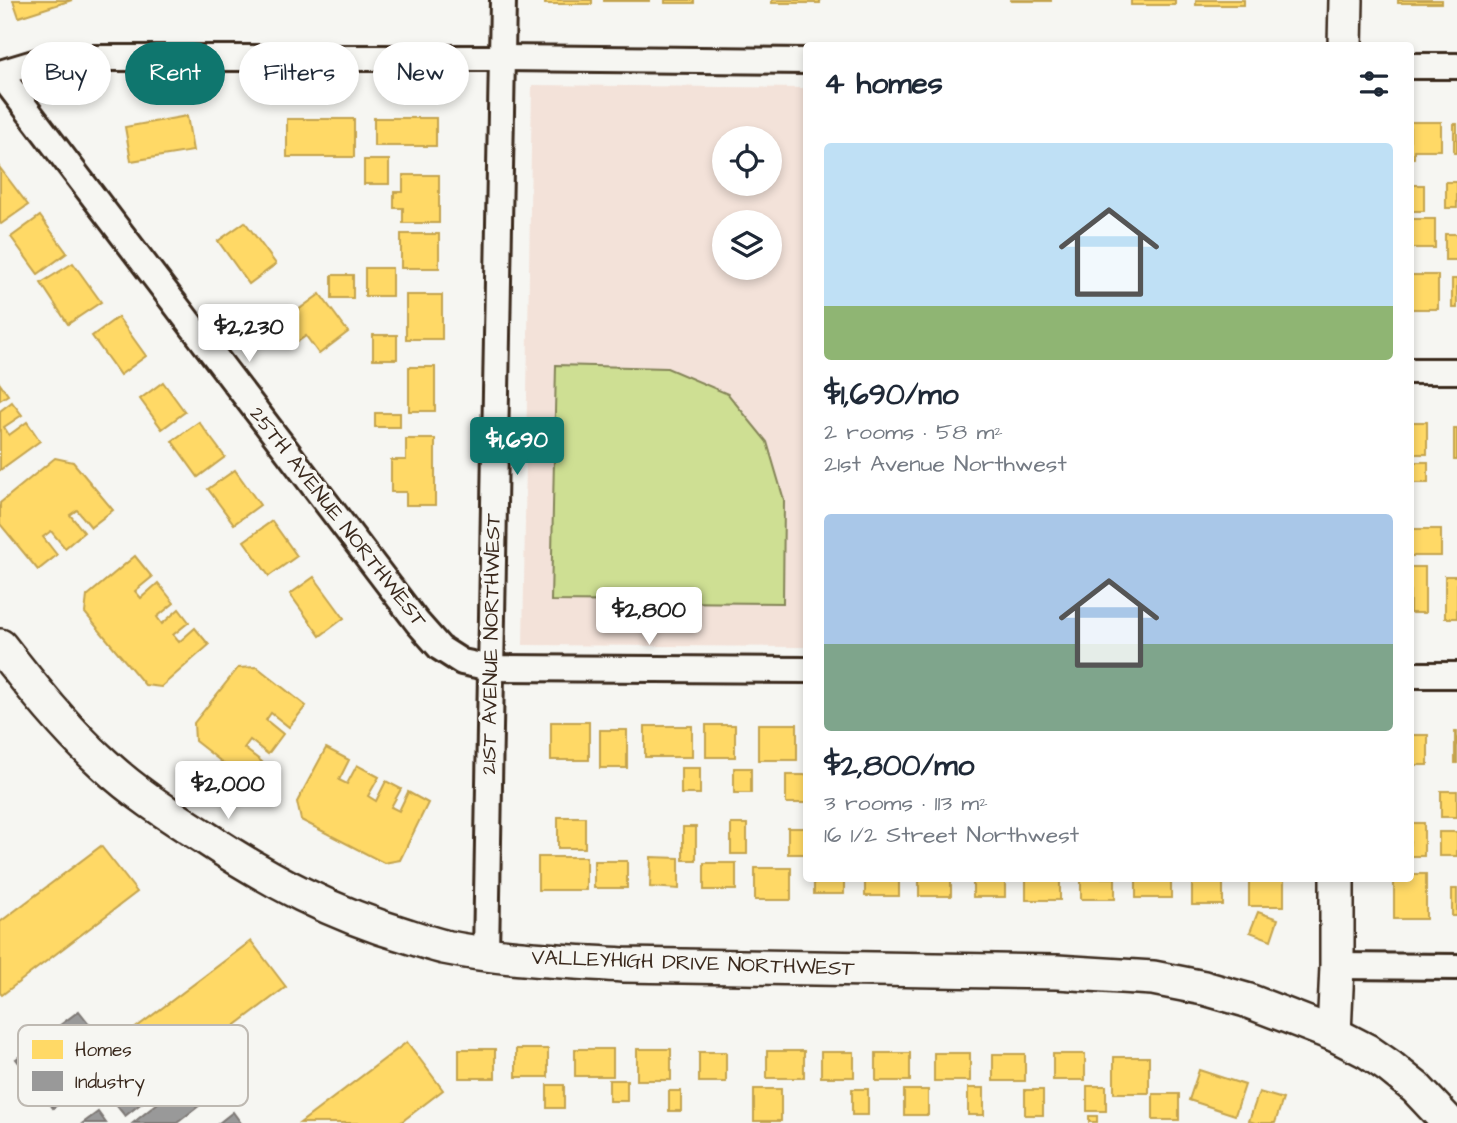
<!DOCTYPE html>
<meta charset="utf-8">
<style>
body{margin:0;font-family:"Architects Daughter",sans-serif;background:#f6f6f7;color:#1f2937;height:100vh;display:flex;flex-direction:column;font-size:26px;white-space:nowrap}
*{box-sizing:border-box;margin:0}
p{font-size:23px;color:#747a83}
.icon{flex:none;width:38px;height:38px;fill:none;stroke:currentColor;stroke-width:2;stroke-linecap:round;stroke-linejoin:round}
.map{position:relative;flex:1;overflow:hidden}
.side{position:absolute;left:803px;top:42px;width:611px;height:840px;display:flex;flex-direction:column;background:#fff;border-radius:7px;box-shadow:0 4px 10px #0003}
.side>*{flex:none}
.guide{position:absolute;left:21px;top:42px;width:665px;height:63px;display:flex;gap:14px}
.buttons{position:absolute;left:712px;top:126px;display:grid;gap:14px}
.buttons a{display:grid;place-items:center;width:70px;height:70px;border-radius:50%;background:#fff;box-shadow:0 4px 10px #0003;font-size:35px}
.price{position:absolute;translate:-50% -60px;padding:0 16px;border-radius:7px;background:#fff;color:#222;font-size:23px;line-height:46px;filter:drop-shadow(0 2px 4px #0008)}
.price::after{content:'';position:absolute;left:50%;top:42px;width:21px;height:16px;margin-left:-10px;background:inherit;clip-path:polygon(0 0,100% 0,50% 100%)}
.price.current{background:#0f766e;color:#fff}
ul{padding:0;list-style:none}
li{display:grid;align-content:center;gap:14px;height:371px;padding:0 21px}
li span{display:grid;place-items:center;height:217px;border-radius:7px;color:#555}
li>.icon{margin-inline-start:auto}
span .icon{width:126px;height:126px;fill:#fffc;stroke-width:1}
li b{font-size:30px}
h2{display:flex;justify-content:space-between;align-items:center;height:84px;padding:0 21px;font-size:30px}
.pill{padding:0 24px;border-radius:32px;background:#fff;box-shadow:0 4px 10px #0003;font-size:24px;line-height:63px}
.pill.current{background:#0f766e;color:#fff}
.map>svg:first-child{display:block}
.built{fill:#f3e2d9;fill-rule:evenodd}
.garden{fill:#cedf93;stroke:#848458;stroke-width:2}
.homes{fill:#ffd966;stroke:#c4a450;stroke-width:2}
.industry{fill:#999;stroke:#7d7874;stroke-width:2}
.lines{fill:none;stroke-linecap:round;stroke-linejoin:round}
.street-casing{stroke:#3b2a1e;stroke-width:30}
.secondary-casing{stroke:#3b2a1e;stroke-width:38}
.street{stroke:#f6f6f2;stroke-width:24}
.secondary{stroke:#f6f6f2;stroke-width:33}
.labels{text-anchor:middle;dominant-baseline:central;stroke-width:7;stroke-linejoin:round;paint-order:stroke}
.street-label{font-size:21px;fill:#3b2a1e;stroke:#f6f6f2}
.key{fill:#f6f6f2;stroke:#beb9b2;stroke-width:2}
.key-label{font-size:19px;fill:#3b2a1e}
</style>
<div class="map">
<svg width="1457" height="1123" viewBox="0 0 1457 1123">
<rect width="100%" height="100%" fill="#f6f6f2"/>
<filter id="ink" filterUnits="userSpaceOnUse"><feTurbulence type="fractalNoise" baseFrequency=".0143" numOctaves="2"/><feDisplacementMap in="SourceGraphic" scale="14" xChannelSelector="R" yChannelSelector="G"/><feConvolveMatrix kernelMatrix="1 2 1 2 8 2 1 2 1" color-interpolation-filters="sRGB"/></filter>
<g filter="url(#ink)">
<path class="built" d="M 532,85 L 807,88 L 807,647 L 523,645 ZM 724,138 L 770,138 L 770,184 L 724,184 ZM 724,222 L 770,222 L 770,268 L 724,268 Z"/>
<polygon class="garden" points="556,365 667,368 728,394 767,442 784,500 783,603 551,601"/>
<g class="homes">
<polygon points="13,0 72,0 19,17"/>
<rect x="545" y="0" width="47" height="4"/>
<rect x="604" y="0" width="45" height="1"/>
<rect x="665" y="0" width="29" height="3"/>
<rect x="772" y="0" width="48" height="3"/>
<rect x="1011" y="0" width="40" height="1"/>
<rect x="1131" y="0" width="44" height="5"/>
<rect x="1196" y="0" width="48" height="5"/>
<rect x="1398" y="0" width="44" height="3"/>
<polygon points="187,116 193,151 131,161 125,127"/>
<rect x="374" y="118" width="62" height="28"/>
<rect x="287" y="119" width="67" height="38"/>
<polygon points="1410,122 1441,122 1441,150 1414,150 1414,158 1410,158"/>
<rect x="1454" y="124" width="3" height="29"/>
<rect x="364" y="160" width="25" height="24"/>
<polygon points="0,168 28,205 1,224 0,223"/>
<polygon points="403,175 439,175 439,223 403,223 403,208 394,208 394,192 403,192"/>
<rect x="1446" y="182" width="11" height="26"/>
<rect x="1410" y="185" width="14" height="26"/>
<polygon points="40,216 67,253 38,274 11,237"/>
<rect x="1410" y="219" width="25" height="29"/>
<polygon points="245,222 276,264 249,284 218,241"/>
<rect x="401" y="234" width="38" height="34"/>
<rect x="1445" y="234" width="12" height="26"/>
<polygon points="73,263 101,302 68,324 41,283"/>
<rect x="365" y="268" width="27" height="28"/>
<rect x="332" y="275" width="21" height="23"/>
<rect x="1410" y="275" width="28" height="34"/>
<rect x="1452" y="279" width="5" height="29"/>
<polygon points="320,294 348,332 319,354 306,336 290,347 275,327"/>
<rect x="406" y="295" width="36" height="44"/>
<polygon points="118,317 146,356 120,375 92,336"/>
<rect x="373" y="335" width="24" height="24"/>
<rect x="409" y="367" width="26" height="44"/>
<polygon points="163,382 185,412 162,429 140,399"/>
<polygon points="0,384 8,395 0,400"/>
<polygon points="12,402 22,415 4,427 9,435 27,422 40,441 0,470 0,411"/>
<rect x="375" y="413" width="25" height="14"/>
<polygon points="199,422 225,457 198,477 172,441"/>
<rect x="1410" y="422" width="17" height="32"/>
<rect x="1454" y="429" width="3" height="31"/>
<polygon points="406,439 435,439 435,505 406,505 406,492 391,492 391,460 406,460"/>
<polygon points="55,458 73,462 113,510 91,527 77,510 70,515 84,532 65,548 51,531 43,537 57,555 38,570 0,524 0,503"/>
<rect x="1410" y="462" width="18" height="21"/>
<polygon points="235,470 260,505 234,524 208,489"/>
<polygon points="272,521 297,556 269,576 244,541"/>
<rect x="1410" y="529" width="31" height="27"/>
<polygon points="135,556 152,577 135,591 141,598 158,583 174,603 157,617 162,624 179,609 189,622 173,635 179,642 195,628 209,645 161,687 145,685 85,613 87,596"/>
<rect x="1410" y="567" width="15" height="46"/>
<rect x="1445" y="576" width="12" height="42"/>
<polygon points="314,577 344,618 320,636 290,594"/>
<polygon points="257,667 306,706 289,727 271,713 266,720 283,734 268,754 250,740 244,748 262,762 246,781 195,741 194,723 238,668"/>
<rect x="551" y="722" width="38" height="38"/>
<rect x="758" y="724" width="39" height="36"/>
<rect x="706" y="725" width="29" height="32"/>
<rect x="645" y="726" width="47" height="31"/>
<rect x="600" y="730" width="27" height="38"/>
<rect x="1455" y="732" width="2" height="31"/>
<rect x="1410" y="735" width="18" height="30"/>
<polygon points="326,748 349,760 339,780 347,784 357,765 379,777 368,796 376,801 386,781 401,789 391,807 399,811 408,792 428,803 400,860 384,863 301,820 297,802"/>
<rect x="681" y="768" width="19" height="26"/>
<rect x="734" y="768" width="17" height="25"/>
<rect x="786" y="775" width="21" height="28"/>
<rect x="1441" y="791" width="16" height="26"/>
<rect x="558" y="817" width="27" height="31"/>
<rect x="1410" y="823" width="14" height="33"/>
<rect x="731" y="824" width="16" height="30"/>
<rect x="683" y="827" width="13" height="33"/>
<rect x="788" y="828" width="19" height="26"/>
<rect x="1439" y="832" width="18" height="24"/>
<polygon points="101,846 137,892 2,995 0,993 0,922"/>
<rect x="538" y="857" width="48" height="33"/>
<polygon points="651,857 679,858 679,889 650,887"/>
<rect x="594" y="861" width="33" height="27"/>
<rect x="704" y="863" width="32" height="27"/>
<rect x="755" y="868" width="36" height="32"/>
<polygon points="1410,874 1426,874 1426,919 1394,919 1394,878 1410,878"/>
<rect x="814" y="878" width="30" height="16"/>
<rect x="865" y="878" width="34" height="18"/>
<rect x="919" y="878" width="32" height="18"/>
<rect x="973" y="878" width="32" height="19"/>
<rect x="1026" y="878" width="34" height="22"/>
<rect x="1081" y="878" width="34" height="21"/>
<rect x="1136" y="878" width="35" height="20"/>
<rect x="1192" y="878" width="31" height="27"/>
<rect x="1249" y="878" width="35" height="28"/>
<rect x="1452" y="889" width="5" height="27"/>
<polygon points="1258,912 1278,919 1271,940 1250,932"/>
<polygon points="251,941 286,987 152,1088 117,1042"/>
<polygon points="407,1042 443,1090 400,1123 300,1123"/>
<rect x="459" y="1049" width="36" height="29"/>
<rect x="516" y="1049" width="32" height="28"/>
<rect x="575" y="1049" width="38" height="27"/>
<rect x="637" y="1049" width="34" height="31"/>
<rect x="767" y="1051" width="37" height="27"/>
<rect x="699" y="1052" width="27" height="30"/>
<rect x="821" y="1052" width="33" height="25"/>
<rect x="876" y="1053" width="34" height="28"/>
<rect x="934" y="1053" width="36" height="28"/>
<rect x="993" y="1054" width="32" height="27"/>
<rect x="1053" y="1054" width="32" height="26"/>
<rect x="1114" y="1057" width="35" height="36"/>
<polygon points="1199,1070 1245,1085 1235,1115 1189,1100"/>
<rect x="609" y="1080" width="18" height="21"/>
<rect x="547" y="1085" width="17" height="23"/>
<rect x="1087" y="1086" width="19" height="25"/>
<rect x="968" y="1088" width="16" height="27"/>
<rect x="754" y="1089" width="27" height="32"/>
<rect x="852" y="1089" width="16" height="26"/>
<rect x="904" y="1090" width="24" height="25"/>
<rect x="1025" y="1090" width="18" height="25"/>
<rect x="669" y="1091" width="12" height="20"/>
<polygon points="1259,1092 1283,1099 1275,1123 1255,1123 1249,1121"/>
<rect x="1153" y="1094" width="26" height="26"/>
<rect x="1089" y="1116" width="8" height="6"/>
</g>
<g class="industry">
<polygon points="79,1011 148,1098 125,1116 55,1029"/>
<polygon points="38,1043 75,1092 53,1108 16,1059"/>
<polygon points="183,1083 200,1105 177,1123 133,1123"/>
<polygon points="98,1112 106,1123 83,1123"/>
<polygon points="233,1112 241,1123 219,1123"/>
</g>
<g class="lines">
<g class="street-casing">
<g id="street">
<polyline points="1410,66 1457,66"/>
<polyline points="0,73 40,61 67,58 502,58 807,61"/>
<polyline points="0,74 417,622 440,648 462,662 491,668 807,670"/>
<polyline points="1410,371 1457,371"/>
<polyline points="1410,675 1457,675"/>
<polyline points="486,953 503,0"/>
<polyline points="1337,966 1457,967"/>
</g>
</g>
<g class="secondary-casing">
<g id="secondary">
<polyline points="1345,46 1346,0"/>
<path d="M 0,646 C 32,687 66,730 105,765 C 135,793 170,815 204,837 C 269,880 333,914 408,936 C 420,940 432,944 444,947 C 502,959 564,961 623,965 L 1057,972 L 1153,978 L 1204,988 L 1246,1000 L 1334,1034 L 1367,1051 L 1390,1067 L 1416,1088 L 1449,1123"/>
<polyline points="1334,1034 1337,966 1337,878"/>
</g>
</g>
<use href="#street" class="street"/>
<use href="#secondary" class="secondary"/>
</g>
</g>
<g class="labels">
<g class="street-label">
<text transform="translate(338 517) rotate(52)">25TH AVENUE NORTHWEST</text>
<text transform="translate(491 644) rotate(-89)">21ST AVENUE NORTHWEST</text>
<text transform="translate(693 963) rotate(2)">VALLEYHIGH DRIVE NORTHWEST</text>
</g>
</g>
<rect x="18" y="1025" width="230" height="81" rx="10" class="key"/>
<rect x="32" y="1040" width="31" height="19" fill="#ffd966"/>
<rect x="32" y="1071" width="31" height="20" fill="#999"/>
<g class="key-label">
<text x="75" y="1056">Homes</text>
<text x="75" y="1088">Industry</text>
</g>
</svg>
<div class="buttons">
<a><svg class="icon" aria-label="locate" viewBox="0 0 24 24"><circle cx="12" cy="12" r="6"/><path d="M12 2v4M12 18v4M2 12h4M18 12h4"/></svg></a>
<a><svg class="icon" aria-label="layers" viewBox="0 0 24 24"><path d="M12 4l9 5-9 5-9-5zM3 14l9 5 9-5"/></svg></a>
</div>
<b class="price" style="left:249px;top:364px">$2,230</b>
<b class="price current" style="left:517px;top:477px">$1,690</b>
<b class="price" style="left:649px;top:647px">$2,800</b>
<b class="price" style="left:228px;top:821px">$2,000</b>
<div class="guide">
<a class="pill">Buy</a>
<a class="pill current">Rent</a>
<a class="pill">Filters</a>
<a class="pill">New</a>
</div>
<section class="side">
<h2>4 homes<svg class="icon" aria-label="filters" viewBox="0 0 24 24"><path d="M4 7h16M4 17h16"/><circle cx="9" cy="7" r="2"/><circle cx="15" cy="17" r="2"/></svg></h2>
<ul>
<li><span style="background:linear-gradient(#bfe0f5 75%,#8fb573 0)"><svg class="icon" aria-label="home" viewBox="0 0 24 24"><path d="M3 11l9-7 9 7M6 9v11h12V9"/></svg></span><div><b>$1,690/mo</b><p>2 rooms · 58 m²</p><p>21st Avenue Northwest</p></div></li>
<li><span style="background:linear-gradient(#a9c7e8 60%,#7fa58c 0)"><svg class="icon" aria-label="home" viewBox="0 0 24 24"><path d="M3 11l9-7 9 7M6 9v11h12V9"/></svg></span><div><b>$2,800/mo</b><p>3 rooms · 113 m²</p><p>16 1/2 Street Northwest</p></div></li>
</ul>
</section>
</div>
